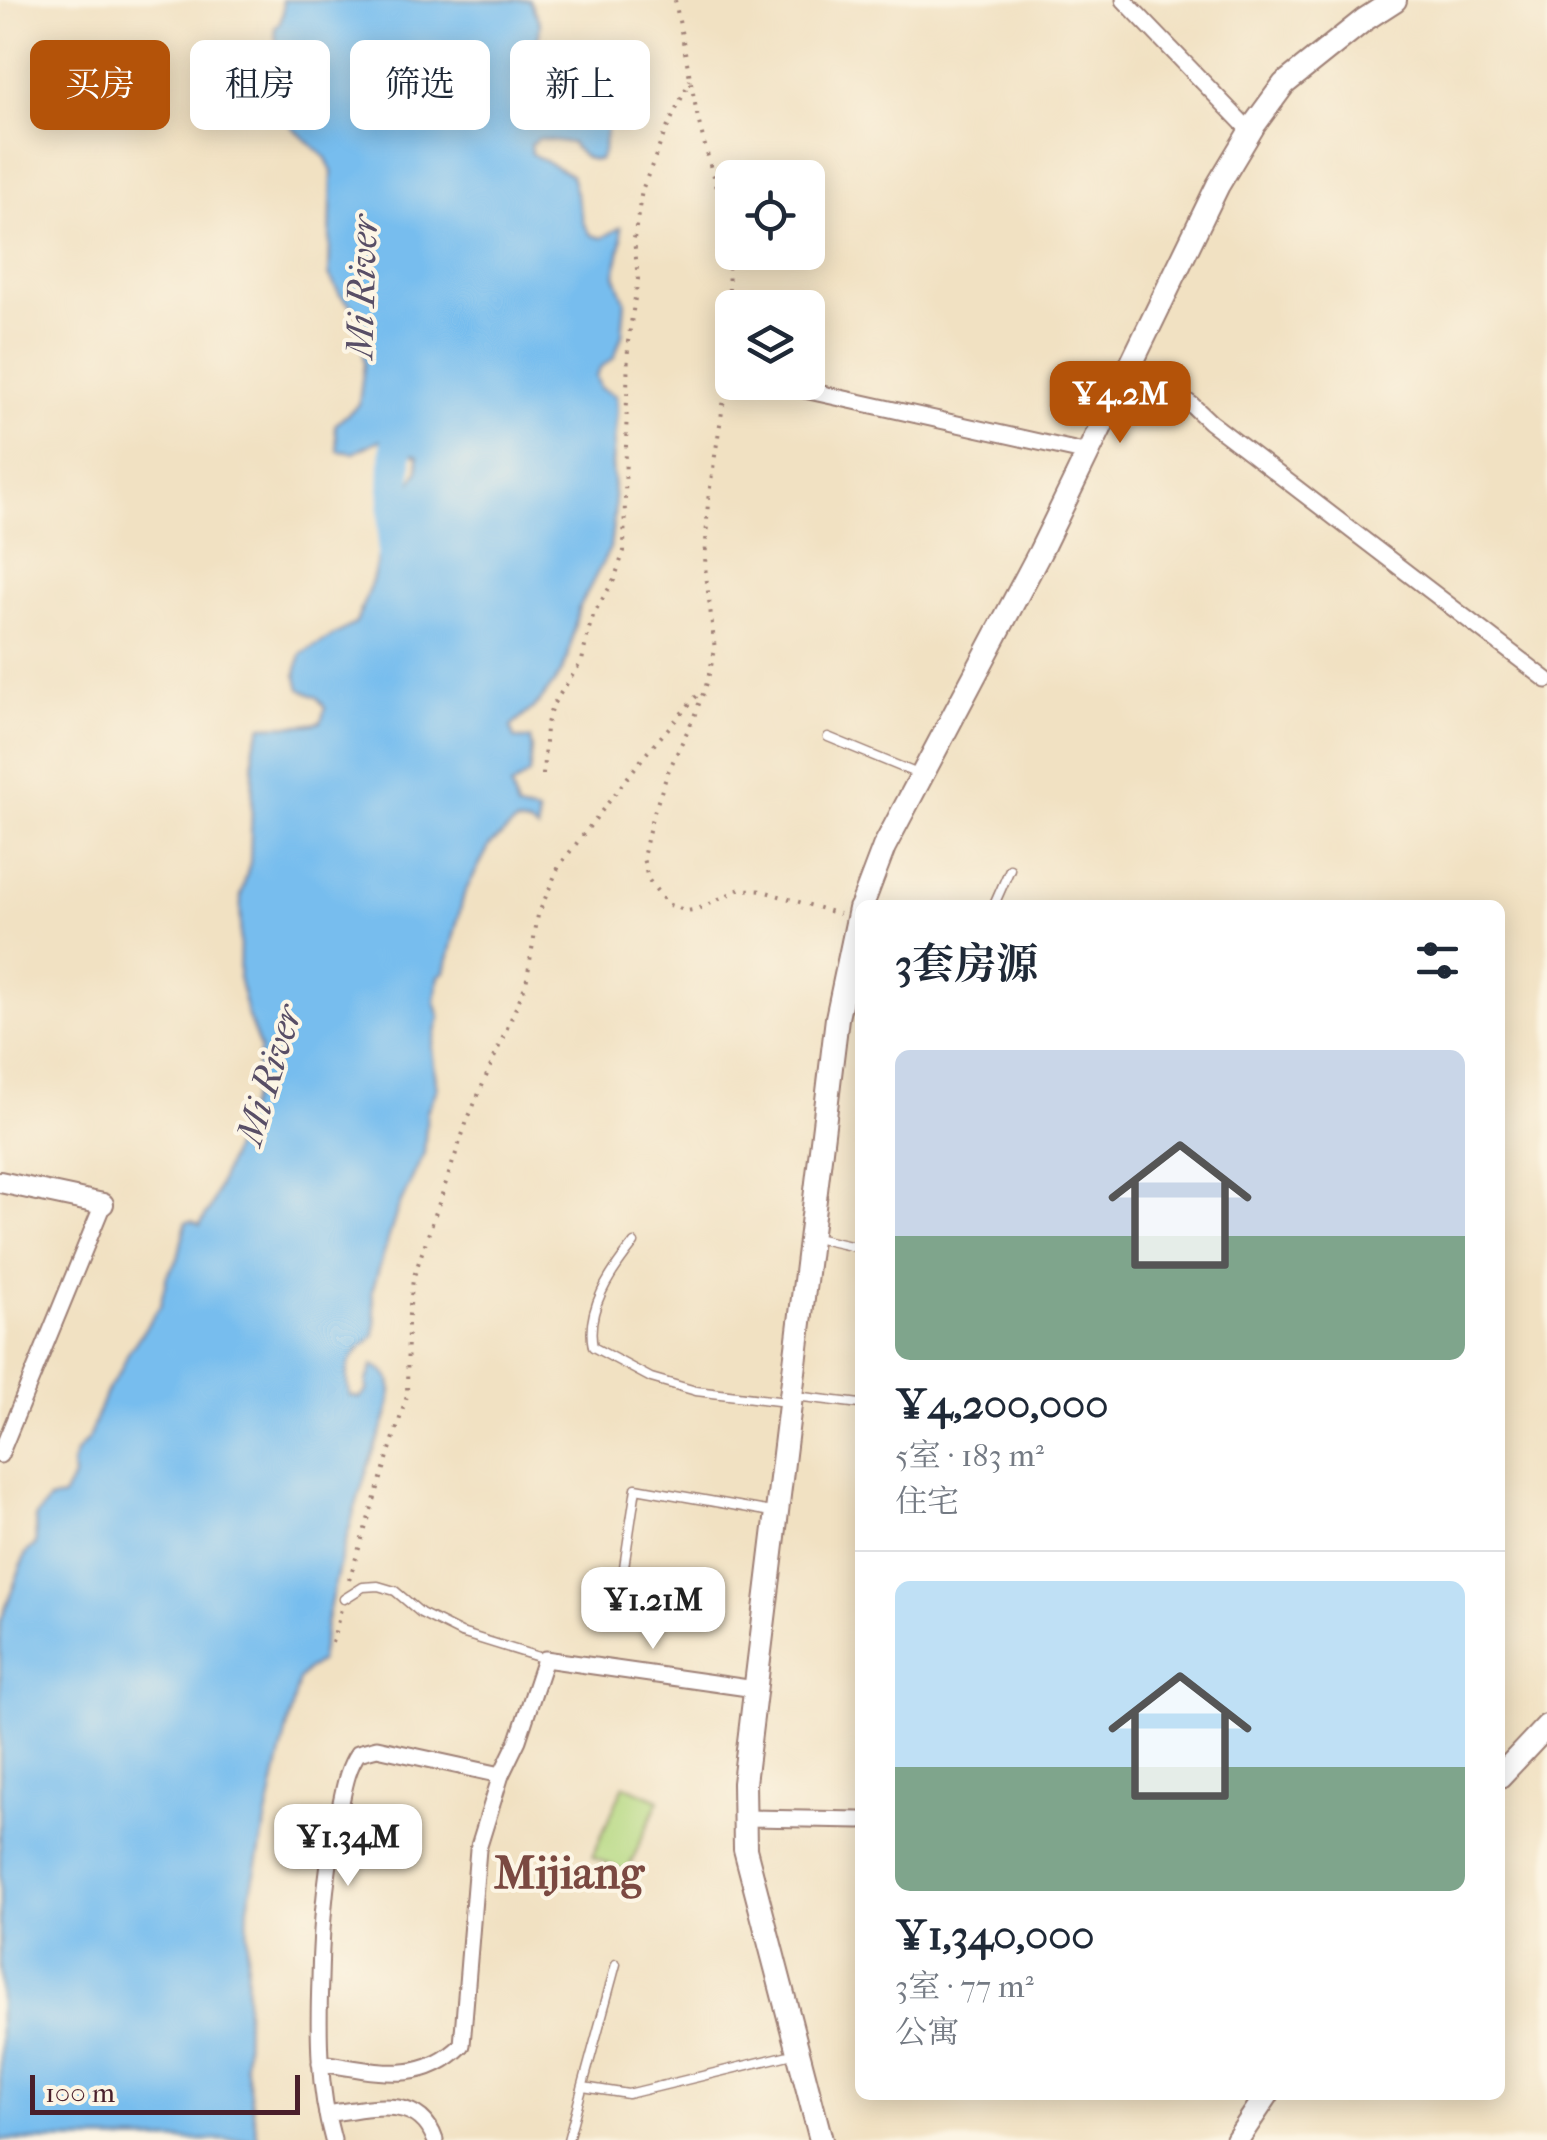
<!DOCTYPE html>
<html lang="zh">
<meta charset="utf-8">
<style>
body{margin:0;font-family:"IM FELL French Canon","Noto Serif SC",serif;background:#f2f2f3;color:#1f2937;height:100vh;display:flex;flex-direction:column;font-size:38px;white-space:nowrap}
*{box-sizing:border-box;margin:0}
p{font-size:32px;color:#747a83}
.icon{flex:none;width:55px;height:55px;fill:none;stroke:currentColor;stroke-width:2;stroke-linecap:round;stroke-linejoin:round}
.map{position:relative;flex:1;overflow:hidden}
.panel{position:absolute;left:855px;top:900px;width:650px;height:1200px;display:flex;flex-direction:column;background:#fff;border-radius:15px;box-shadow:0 5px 25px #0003}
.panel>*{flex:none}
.top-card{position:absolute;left:30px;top:40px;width:675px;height:90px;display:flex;gap:20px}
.tools{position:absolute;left:715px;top:160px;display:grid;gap:20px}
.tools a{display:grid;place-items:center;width:110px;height:110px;border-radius:15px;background:#fff;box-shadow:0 5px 25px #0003;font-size:50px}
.scale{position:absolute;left:30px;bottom:25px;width:270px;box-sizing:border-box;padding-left:10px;border:5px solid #4a1f2b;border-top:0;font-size:28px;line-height:35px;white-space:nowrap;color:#4a1f2b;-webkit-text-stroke:8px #fcf5e5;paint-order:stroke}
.price{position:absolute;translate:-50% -85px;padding:0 22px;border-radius:20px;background:#fff;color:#222;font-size:32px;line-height:65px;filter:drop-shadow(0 2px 5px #0008)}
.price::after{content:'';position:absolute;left:50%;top:60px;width:30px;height:22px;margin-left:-15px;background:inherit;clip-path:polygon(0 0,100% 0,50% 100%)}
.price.active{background:#b45309;color:#fff}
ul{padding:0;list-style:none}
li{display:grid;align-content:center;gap:20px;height:530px;padding:0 40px}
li+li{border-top:2px solid #e0e1e3}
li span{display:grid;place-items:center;height:310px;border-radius:15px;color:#555}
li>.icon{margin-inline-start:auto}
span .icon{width:180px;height:180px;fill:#fffc;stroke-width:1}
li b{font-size:42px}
h2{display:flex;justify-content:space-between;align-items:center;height:120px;padding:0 40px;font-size:42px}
.chip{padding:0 35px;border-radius:15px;background:#fff;box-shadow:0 5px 25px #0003;font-size:35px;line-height:90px}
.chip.active{background:#b45309;color:#fff}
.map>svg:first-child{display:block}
.green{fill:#b4d880;stroke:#7f7c56;stroke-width:2.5}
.water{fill:#77bdee;stroke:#606e8c;stroke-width:2.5}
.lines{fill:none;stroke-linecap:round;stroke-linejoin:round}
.river{stroke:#77bdee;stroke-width:32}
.service-casing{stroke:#9e8076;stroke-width:11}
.minor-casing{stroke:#9e8076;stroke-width:19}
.tertiary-casing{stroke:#9e8076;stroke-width:24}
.secondary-casing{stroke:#9e8076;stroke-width:26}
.path{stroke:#9e8076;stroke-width:4;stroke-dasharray:2.5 8;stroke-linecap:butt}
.service{stroke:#fff;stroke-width:8}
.minor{stroke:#fff;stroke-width:15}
.tertiary{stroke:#fff;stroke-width:20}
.secondary{stroke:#fff;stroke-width:22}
.labels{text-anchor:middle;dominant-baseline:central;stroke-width:8;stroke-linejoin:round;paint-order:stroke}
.water-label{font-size:38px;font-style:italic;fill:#584e66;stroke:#fcf5e5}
.district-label{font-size:45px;font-weight:bold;fill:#7b4941;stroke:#fcf5e5}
</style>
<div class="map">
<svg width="1547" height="2140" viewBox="0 0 1547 2140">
<rect width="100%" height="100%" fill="#fcf5e5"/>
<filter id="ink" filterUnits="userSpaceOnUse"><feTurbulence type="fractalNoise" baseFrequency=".01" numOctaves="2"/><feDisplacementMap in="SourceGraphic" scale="20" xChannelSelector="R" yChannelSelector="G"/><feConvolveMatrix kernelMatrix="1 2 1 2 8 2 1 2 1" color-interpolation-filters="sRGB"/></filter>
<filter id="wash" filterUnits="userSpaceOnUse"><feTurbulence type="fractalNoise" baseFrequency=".0048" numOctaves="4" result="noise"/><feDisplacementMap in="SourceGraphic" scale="40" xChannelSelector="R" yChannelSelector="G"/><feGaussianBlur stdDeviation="2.25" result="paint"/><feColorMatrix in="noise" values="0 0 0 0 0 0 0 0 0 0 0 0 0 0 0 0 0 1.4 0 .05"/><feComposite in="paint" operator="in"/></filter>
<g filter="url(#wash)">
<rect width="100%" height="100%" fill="#f1e1c2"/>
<polygon class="green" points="624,1785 659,1800 627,1872 592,1857"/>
<path class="water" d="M 282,0 L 529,0 L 540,23 L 539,36 C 527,49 527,56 533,72 C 546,77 561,77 567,90 C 569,95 571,100 574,104 L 591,106 L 604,99 L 616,102 L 621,113 L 608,118 L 603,152 L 599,160 C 585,161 579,153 571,143 L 539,138 L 531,144 L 532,154 L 571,175 L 584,224 L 591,235 L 602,238 L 621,227 L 622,238 L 615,275 L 625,301 L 622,335 L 614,358 L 601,367 L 596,376 L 600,388 L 616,396 L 617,410 L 612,464 L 615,507 L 610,548 L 578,610 L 568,657 L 561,673 L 539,703 L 511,727 L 514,739 L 530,739 L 532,749 L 529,774 L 511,787 L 517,809 L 538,813 L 538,830 L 529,825 L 516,823 L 490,845 L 464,894 L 445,972 L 439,976 L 435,1001 L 440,1017 L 432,1049 L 437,1089 L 427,1111 L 424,1153 L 397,1211 L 372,1291 L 376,1322 L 374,1336 C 351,1357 341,1363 350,1396 L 360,1398 L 367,1391 L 367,1380 L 373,1365 C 383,1371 391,1375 391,1388 C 392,1415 375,1444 367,1470 C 347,1533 329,1596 320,1661 L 307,1670 L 299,1679 L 278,1766 L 248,1906 L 245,2063 L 258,2140 L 0,2140 L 0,1623 L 26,1553 L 36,1544 L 35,1518 L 49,1500 L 63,1497 L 73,1478 L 72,1464 L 76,1453 L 88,1439 L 105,1394 L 121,1370 L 128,1353 L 160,1306 L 167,1275 L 178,1259 L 186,1222 L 192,1221 L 200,1225 L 210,1209 L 252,1097 L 260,1048 L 248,1017 L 239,981 L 241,895 L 250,862 L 254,745 L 262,726 C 282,724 302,728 321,722 L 325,708 L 318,698 L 300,689 L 296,674 L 301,654 L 356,623 L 372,581 L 384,533 L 418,470 L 418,456 L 400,449 L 392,437 L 375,442 L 354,453 L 338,451 L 335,425 L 359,404 L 364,364 L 359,313 L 340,295 L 329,275 L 332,172 L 326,158 L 292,127 L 286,107 L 282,50 L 276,41 L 275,28 C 283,20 285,11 282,0 Z"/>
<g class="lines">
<polyline class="river" points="393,557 398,401"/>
</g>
</g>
<g filter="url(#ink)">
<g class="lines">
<g class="service-casing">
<g id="service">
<polyline points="828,737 918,774"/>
<polyline points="994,905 1010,869"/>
<polyline points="815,1238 860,1248"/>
<path d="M 634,1243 C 611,1272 585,1309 593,1347 L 651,1378 L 696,1391 L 786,1402"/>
<polyline points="795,1396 860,1404"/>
<polyline points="621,1587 636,1488 772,1512"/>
<polyline points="344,1599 363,1587 378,1586 395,1591 421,1613 461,1633 545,1659"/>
<polyline points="583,2087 628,2094 793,2054"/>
<polyline points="568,2140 616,1964"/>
</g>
</g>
<g class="minor-casing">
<g id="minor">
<polyline points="1124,0 1250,131"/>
<polyline points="1132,363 1192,405 1210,422 1547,680"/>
<polyline points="800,389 1088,453"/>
<polyline points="0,1455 103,1204"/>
<polyline points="744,1818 860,1820"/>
<path d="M 320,2063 C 373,2070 420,2087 462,2045 L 478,1849 L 501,1775 L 518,1740 L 545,1659 L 755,1689"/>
<path d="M 327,2114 C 365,2109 419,2092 435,2140"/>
<path d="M 333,2140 C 318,2087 318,2033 320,1979 C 321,1923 326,1866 339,1811 C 344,1791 346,1770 358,1753 L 377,1748 L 501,1775"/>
</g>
</g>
<g class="tertiary-casing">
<polyline id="tertiary" points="0,1182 103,1204"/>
</g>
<g class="secondary-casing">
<g id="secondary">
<polyline points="862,905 884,847 1040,552 1218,185 1254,125 1284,84 1364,20 1395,0"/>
<polyline points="1500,1776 1547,1726"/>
<polyline points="821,2140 745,1849 744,1783 837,1018 860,909"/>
<polyline points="1237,2140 1267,2095"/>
</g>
</g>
<g class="path">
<polyline points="675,0 698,119 727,230 731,355 708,500 705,566 715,650 706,686 693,719 668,772 651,821 643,858 648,879 667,904 687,911 698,909 740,889 763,891 839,914"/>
<polyline points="543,775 546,727 552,706 582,661 588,632 594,613 614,580 624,551 628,342 638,279 634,239 642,190 663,137 690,80"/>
<polyline points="349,1580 407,1396 408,1323 413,1279 467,1121 526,984 538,915 559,866 645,755 701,691"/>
<polyline points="332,1643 341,1609"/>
</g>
<use href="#service" class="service"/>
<use href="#minor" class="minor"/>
<use href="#tertiary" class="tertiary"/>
<use href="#secondary" class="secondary"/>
</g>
</g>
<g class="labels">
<g class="water-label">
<text transform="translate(362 287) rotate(-88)">Mi River</text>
<text transform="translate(269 1075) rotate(-73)">Mi River</text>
</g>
<g class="district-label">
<text x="569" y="1873">Mijiang</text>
</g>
</g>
</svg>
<div class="tools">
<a><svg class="icon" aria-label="locate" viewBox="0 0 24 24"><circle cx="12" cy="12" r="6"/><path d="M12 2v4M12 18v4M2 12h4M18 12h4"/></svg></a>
<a><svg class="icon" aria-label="layers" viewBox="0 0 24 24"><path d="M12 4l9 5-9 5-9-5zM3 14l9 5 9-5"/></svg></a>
</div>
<div class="scale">100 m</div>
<b class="price active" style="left:1120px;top:446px">¥4.2M</b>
<b class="price" style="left:653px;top:1652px">¥1.21M</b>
<b class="price" style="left:348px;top:1889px">¥1.34M</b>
<div class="top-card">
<a class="chip active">买房</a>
<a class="chip">租房</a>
<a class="chip">筛选</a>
<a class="chip">新上</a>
</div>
<section class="panel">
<h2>3套房源<svg class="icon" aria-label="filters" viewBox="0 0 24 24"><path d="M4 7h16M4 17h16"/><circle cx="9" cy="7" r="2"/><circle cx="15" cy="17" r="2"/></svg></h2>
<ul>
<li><span style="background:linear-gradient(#c9d6e8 60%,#7fa58c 0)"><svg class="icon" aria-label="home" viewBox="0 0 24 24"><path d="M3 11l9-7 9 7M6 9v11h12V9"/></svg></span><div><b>¥4,200,000</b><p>5室 · 183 m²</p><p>住宅</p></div></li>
<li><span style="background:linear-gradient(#bfe0f5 60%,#7fa58c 0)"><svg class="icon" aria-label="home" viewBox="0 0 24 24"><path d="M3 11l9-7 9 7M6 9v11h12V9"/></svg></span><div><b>¥1,340,000</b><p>3室 · 77 m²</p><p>公寓</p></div></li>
</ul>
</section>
</div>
